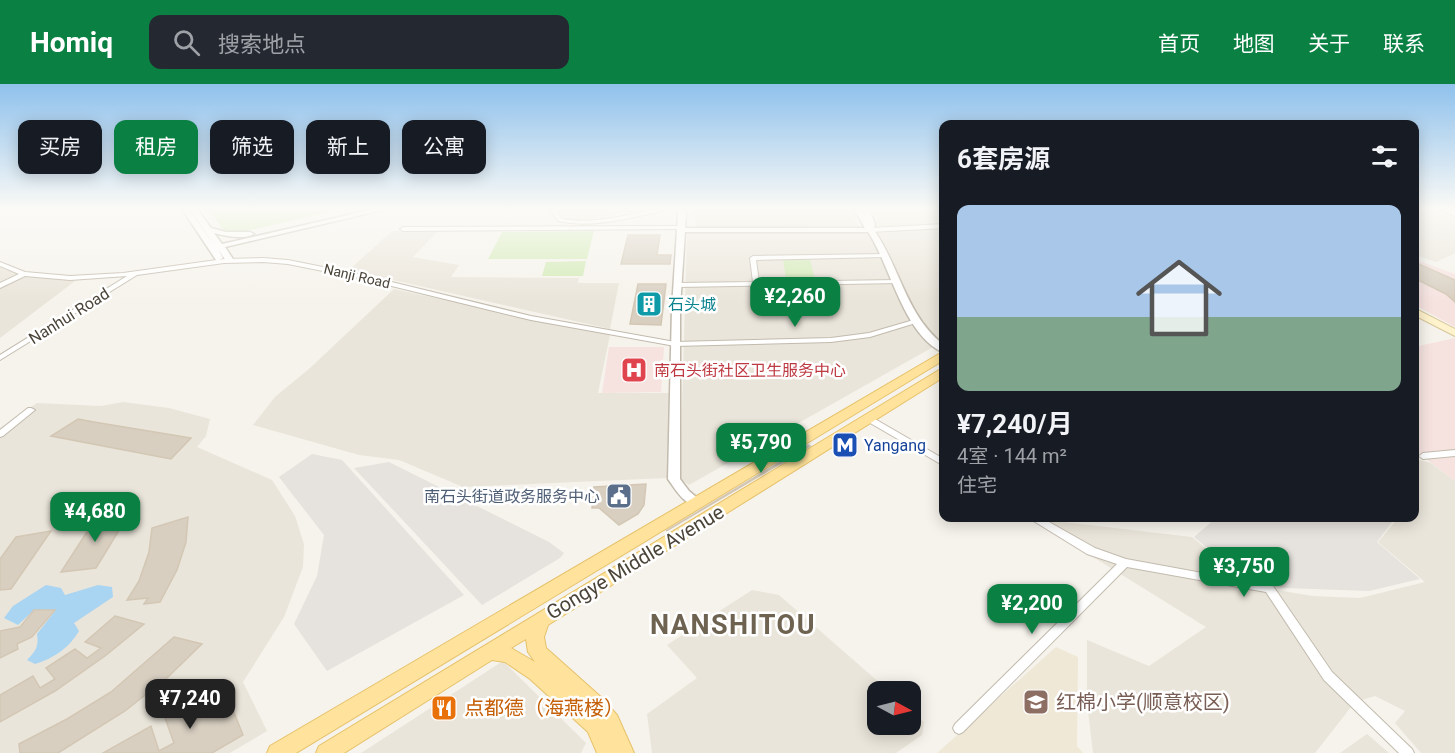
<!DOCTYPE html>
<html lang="zh">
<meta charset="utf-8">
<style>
body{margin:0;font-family:Roboto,"Noto Sans SC",sans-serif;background:#242831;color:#f1f3f6;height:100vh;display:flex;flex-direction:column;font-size:22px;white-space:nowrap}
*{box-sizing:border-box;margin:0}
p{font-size:20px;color:#9ea1a6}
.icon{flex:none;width:33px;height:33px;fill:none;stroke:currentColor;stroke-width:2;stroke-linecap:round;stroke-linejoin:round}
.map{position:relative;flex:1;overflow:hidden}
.details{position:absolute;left:939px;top:36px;width:480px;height:402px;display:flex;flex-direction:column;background:#171b24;border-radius:12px;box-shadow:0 3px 15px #0003}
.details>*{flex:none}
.banner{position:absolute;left:18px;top:36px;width:570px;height:54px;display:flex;gap:12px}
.needle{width:39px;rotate:97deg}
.buttons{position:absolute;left:867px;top:597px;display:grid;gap:12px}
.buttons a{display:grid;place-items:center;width:54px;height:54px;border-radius:12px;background:#171b24;box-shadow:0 3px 15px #0003;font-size:30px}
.price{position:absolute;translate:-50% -51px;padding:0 14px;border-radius:12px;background:#0b8043;color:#fff;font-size:20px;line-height:39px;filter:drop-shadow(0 2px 3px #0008)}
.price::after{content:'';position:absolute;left:50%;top:36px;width:18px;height:14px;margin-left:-9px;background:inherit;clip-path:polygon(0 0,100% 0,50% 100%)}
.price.current{background:#222;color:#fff}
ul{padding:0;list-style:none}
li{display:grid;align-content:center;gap:12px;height:318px;padding:0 18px}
li span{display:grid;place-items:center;height:186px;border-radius:12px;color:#555}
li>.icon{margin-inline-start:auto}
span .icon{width:108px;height:108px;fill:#fffc;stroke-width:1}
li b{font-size:26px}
h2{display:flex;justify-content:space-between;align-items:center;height:72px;padding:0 18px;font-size:26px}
.pill{padding:0 21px;border-radius:12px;background:#171b24;box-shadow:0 3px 15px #0003;font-size:21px;line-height:54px}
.pill.current{background:#0b8043;color:#fff}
header{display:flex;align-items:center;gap:36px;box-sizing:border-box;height:84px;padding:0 30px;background:#0b8043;color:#fff}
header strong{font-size:28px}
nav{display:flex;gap:33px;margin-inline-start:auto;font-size:21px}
.search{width:420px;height:54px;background:#242831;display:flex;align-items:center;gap:15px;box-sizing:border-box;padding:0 21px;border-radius:12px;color:#9ea1a6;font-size:22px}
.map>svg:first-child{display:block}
.residential{fill:#eae5da}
.industrial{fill:#e6e2dd}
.education{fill:#efe8d6}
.medical{fill:#f6e3e0}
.green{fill:#d2eab5}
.water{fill:#a9d4f2}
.building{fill:#d8cfc1;stroke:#d3c7b4;stroke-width:1.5}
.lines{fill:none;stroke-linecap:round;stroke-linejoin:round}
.minor-casing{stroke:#c2bbae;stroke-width:2}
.tertiary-casing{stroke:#c2bbae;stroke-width:3}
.secondary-casing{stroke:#d6c79b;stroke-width:2}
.primary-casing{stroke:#e6c16a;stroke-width:2}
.minor{fill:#fff;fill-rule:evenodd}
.tertiary{fill:#fff;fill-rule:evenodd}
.secondary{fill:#fff3cd;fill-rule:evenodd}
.primary{fill:#ffe39c;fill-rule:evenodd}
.labels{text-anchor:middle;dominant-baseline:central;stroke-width:5;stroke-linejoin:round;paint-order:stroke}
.far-street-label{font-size:14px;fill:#4b4439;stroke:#fff}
.culture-label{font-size:16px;fill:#0d838f;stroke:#fff;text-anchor:start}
.street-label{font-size:16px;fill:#4b4439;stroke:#fff}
.health-label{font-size:16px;fill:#be3a42;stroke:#fff;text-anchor:start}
.transit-label{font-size:16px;fill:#164399;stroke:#fff;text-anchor:start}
.service-label{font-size:16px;fill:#4e5e75;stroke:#fff;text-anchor:end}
.near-street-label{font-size:20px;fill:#4b4439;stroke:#fff}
.near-education-label{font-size:20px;fill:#785e54;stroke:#fff;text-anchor:start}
.near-food-label{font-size:20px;fill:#c56008;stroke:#fff;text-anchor:start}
.near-district-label{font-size:27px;font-weight:bold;letter-spacing:1.5px;fill:#6e6250;stroke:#fff}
</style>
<header>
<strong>Homiq</strong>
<div class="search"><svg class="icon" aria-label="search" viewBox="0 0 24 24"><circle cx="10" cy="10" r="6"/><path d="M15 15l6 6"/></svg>搜索地点</div>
<nav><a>首页</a><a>地图</a><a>关于</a><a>联系</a></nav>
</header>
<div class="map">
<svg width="1455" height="669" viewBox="0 0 1455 669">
<rect width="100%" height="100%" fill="#f6f3ec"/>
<g class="residential">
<polygon points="558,125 655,125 573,137 563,134"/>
<polygon points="691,125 852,125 858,142 697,143"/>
<polygon points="1415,125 1432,125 1455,134 1455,169 1436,178 1415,171"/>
<polygon points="943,143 943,259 939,261 919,237 873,146"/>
<polygon points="439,146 413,173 459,181 451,193 579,194 578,199 619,199 610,245 349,186 392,147"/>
<polygon points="869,146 913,235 933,263 689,401 680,395 687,148"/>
<polygon points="0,183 6,186 75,197 0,254"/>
<polygon points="394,205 610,251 598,309 669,309 667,394 463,403 399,376 359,371 253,341 275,313 310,284"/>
<polygon points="123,318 169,324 210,335 206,352 197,363 272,396 295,432 304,460 303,483 284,533 243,598 267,647 230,669 0,669 0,344 37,319 101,322"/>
<polygon points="1415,375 1431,379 1455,397 1455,669 1421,669 1395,639 1405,627 1375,612 1355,618 1315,669 1093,669 1087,618 1087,556 1149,582 1206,543 1030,434 1192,453 1251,502 1313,512 1360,514 1425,498 1378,458 1398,434 1414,434"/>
<polygon points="752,506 779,511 889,607 878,608 878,640 910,640 911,626 924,638 922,651 896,669 652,669 647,630 697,594 667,561"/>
<polygon points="503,577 586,659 581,669 361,669"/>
<polygon points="1367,650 1389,669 1340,669"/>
</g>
<g class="industrial">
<polygon points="312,370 342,376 464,511 327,587 294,540 317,492 324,451 279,393"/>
<polygon points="389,378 549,458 564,469 560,474 482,521 354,384"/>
<polygon points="1216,434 1395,434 1377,458 1420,495 1369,507 1284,504 1249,499 1194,453"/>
</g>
<g class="education">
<polygon points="873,125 943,125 943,141 879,143"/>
<polygon points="1056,563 1078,573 1077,662 1083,669 937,669"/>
</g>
<g class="medical">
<polygon points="1414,175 1455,190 1455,243 1415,221"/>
<polygon points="1455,254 1455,397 1415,366 1414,263"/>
<polygon points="609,263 664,263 661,308 602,309"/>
</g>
<g class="green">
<polygon points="213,125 329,125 330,128 237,149 224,146 209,127"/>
<polygon points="594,147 587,175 488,175 502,148"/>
<polygon points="783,175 810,175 815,196 786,196"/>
<polygon points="586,177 583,192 542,192 546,178"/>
</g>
<path class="water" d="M 46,501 L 61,504 L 65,511 L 98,501 L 112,503 L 113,513 L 74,539 L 79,547 C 70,563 53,575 35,580 L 27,576 C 36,567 39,562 37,550 L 55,527 L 34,526 L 18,541 L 4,534 L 13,522 Z"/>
<g class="building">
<polygon points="628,151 660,151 657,171 671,171 670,180 621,180"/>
<polygon points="1414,178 1455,196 1455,218 1446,210 1414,194"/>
<polygon points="638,200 666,200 661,241 630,240"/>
<polygon points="78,335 94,338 191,354 171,375 51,352"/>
<polygon points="808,361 810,362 666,447"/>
<polygon points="646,400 644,421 638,430 619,441 599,424 592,424 594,403"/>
<polygon points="129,430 96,484 61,488 96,434"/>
<polygon points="188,433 186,458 177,486 160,518 144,520 148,514 127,516 139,497 149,468 152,444"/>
<polygon points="51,447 11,505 0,506 0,475 16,453"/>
<polygon points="34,526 55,526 32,553 17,560 18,565 0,574 0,547 20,543"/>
<polygon points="115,532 144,540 105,572 55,607 0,638 0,611 33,592 40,604 55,595 46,584 75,565 87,574 101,564 85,558"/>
<polygon points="174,553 202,560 168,593 125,627 58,669 20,669 19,660 67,635 111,608"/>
<polygon points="220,605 227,629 233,626 243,651 212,669 103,669 151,642 159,667 174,659 165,634"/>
</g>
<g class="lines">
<g class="minor-casing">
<g id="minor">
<path d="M 549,125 L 555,125 L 562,135 C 584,139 607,135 629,131 C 642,128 654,125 667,125 C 659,129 648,130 639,132 C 612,138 585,143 558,137 Z"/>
<polygon points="944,140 944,144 870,148 867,146 870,144"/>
<polygon points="682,142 685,144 684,145 403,147 400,145 403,143"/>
<polygon points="885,170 888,172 887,173 756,176 759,198 897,196 900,198 899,199 678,203 675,201 678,199 753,198 750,174 753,172"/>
<polygon points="263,174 288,176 363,191 531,232 675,258 831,254 869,249 917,235 920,237 919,238 870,253 831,258 675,262 531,236 363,195 288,180 263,178 224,179 137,191 0,276 0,271 127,192 70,196 25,192 0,204 0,199 19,190 0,182 0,178 25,188 70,192 123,189 224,175"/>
<polygon points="28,324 31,324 35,326 3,352 0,353 0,346"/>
<polygon points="868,331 944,375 944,382 865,336 864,334"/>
<polygon points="1455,366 1455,372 1423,375 1419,372 1423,369"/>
<polygon points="1030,434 1042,434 1095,464 1126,475 1273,502 1332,588 1412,665 1414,669 1399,669 1324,596 1266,508 1127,483 963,648 959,650 955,648 953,644 955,640 1117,480 1087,470 1032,436"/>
</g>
</g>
<g class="tertiary-casing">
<g id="tertiary">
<path d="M 182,125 L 189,125 L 214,161 L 190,125 L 197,125 L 211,144 L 226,148 L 250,148 L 254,150 C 243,156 226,152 214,149 L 222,160 L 374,125 L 387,125 L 225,163 L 233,175 L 229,177 L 226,177 L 218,165 L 223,174 L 219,176 L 216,176 Z"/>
<path d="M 677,125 L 684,125 L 686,130 L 685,144 L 865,144 L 854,125 L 861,125 L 864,132 L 862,125 L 869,125 L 875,140 L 874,146 C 900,183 906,232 944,261 L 944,269 C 903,251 891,182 868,148 L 685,148 L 680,224 L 680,395 L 689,407 L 702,418 L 700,421 C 685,423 676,406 668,395 L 672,224 L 678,130 Z"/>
<polygon points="1439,125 1449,125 1455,128 1455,132"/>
</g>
</g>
<g class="secondary-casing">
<polygon id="secondary" points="1414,224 1455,245 1455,252 1414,231"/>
</g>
<g class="primary-casing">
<g id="primary">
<polygon points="944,267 944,276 296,669 267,669 270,662"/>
<path d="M 944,283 L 944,293 L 548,541 L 544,553 L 546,564 L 602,614 L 617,631 L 634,669 L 597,669 L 588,648 L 530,595 L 505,578 L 492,576 L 344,669 L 316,669 L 319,662 ZM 526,555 L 528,568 L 535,578 L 511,564 Z"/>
</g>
</g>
<use href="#minor" class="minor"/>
<use href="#tertiary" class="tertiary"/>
<use href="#secondary" class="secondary"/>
<use href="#primary" class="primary"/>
</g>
<linearGradient id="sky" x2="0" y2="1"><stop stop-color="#8fc1ec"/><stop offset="0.57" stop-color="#fbfaf6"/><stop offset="1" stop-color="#fbfaf6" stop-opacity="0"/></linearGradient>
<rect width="1455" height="219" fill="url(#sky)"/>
<defs>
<g id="building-square" transform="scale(1.35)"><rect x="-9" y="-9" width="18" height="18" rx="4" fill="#0f9aa8" stroke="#fff"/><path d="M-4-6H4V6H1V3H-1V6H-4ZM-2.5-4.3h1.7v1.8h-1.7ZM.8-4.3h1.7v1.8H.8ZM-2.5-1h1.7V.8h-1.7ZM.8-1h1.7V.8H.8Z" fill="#fff"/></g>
<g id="hospital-square" transform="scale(1.35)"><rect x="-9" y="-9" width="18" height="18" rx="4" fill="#e0444e" stroke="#fff"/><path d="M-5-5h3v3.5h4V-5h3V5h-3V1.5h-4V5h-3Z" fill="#fff"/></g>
<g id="metro-square" transform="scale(1.35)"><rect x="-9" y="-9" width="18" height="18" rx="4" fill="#1a4fb4" stroke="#fff"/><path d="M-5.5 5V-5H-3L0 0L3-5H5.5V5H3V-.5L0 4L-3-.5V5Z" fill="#fff"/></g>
<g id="civic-square" transform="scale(1.35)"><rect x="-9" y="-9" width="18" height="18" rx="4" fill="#5c6f8a" stroke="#fff"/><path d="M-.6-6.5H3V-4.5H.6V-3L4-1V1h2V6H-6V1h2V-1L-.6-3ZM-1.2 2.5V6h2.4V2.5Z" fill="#fff"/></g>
<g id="school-square" transform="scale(1.35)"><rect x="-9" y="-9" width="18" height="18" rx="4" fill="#8d6e63" stroke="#fff"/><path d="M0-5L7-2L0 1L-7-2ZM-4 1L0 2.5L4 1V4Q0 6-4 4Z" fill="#fff"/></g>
<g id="restaurant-square" transform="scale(1.35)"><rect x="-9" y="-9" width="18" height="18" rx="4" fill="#e8710a" stroke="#fff"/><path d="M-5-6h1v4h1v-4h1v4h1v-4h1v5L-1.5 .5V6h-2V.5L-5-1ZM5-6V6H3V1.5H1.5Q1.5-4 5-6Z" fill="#fff"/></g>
</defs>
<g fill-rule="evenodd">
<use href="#building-square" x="649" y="220"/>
<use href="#hospital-square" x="634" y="286"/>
<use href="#metro-square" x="845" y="361"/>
<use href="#civic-square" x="619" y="412"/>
<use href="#school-square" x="1036" y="618"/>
<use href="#restaurant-square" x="444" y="624"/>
</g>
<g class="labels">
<g class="far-street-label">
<text transform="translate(357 192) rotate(13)">Nanji Road</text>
</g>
<g class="culture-label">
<text x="668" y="220">石头城</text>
</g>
<g class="street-label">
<text transform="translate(69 232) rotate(-32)">Nanhui Road</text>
</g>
<g class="health-label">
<text x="654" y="286">南石头街社区卫生服务中心</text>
</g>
<g class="transit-label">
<text x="864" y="361">Yangang</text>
</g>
<g class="service-label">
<text x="600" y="412">南石头街道政务服务中心</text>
</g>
<g class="near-street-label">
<text transform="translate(635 478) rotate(-31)">Gongye Middle Avenue</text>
</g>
<g class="near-education-label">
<text x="1056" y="618">红棉小学(顺意校区)</text>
</g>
<g class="near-food-label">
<text x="464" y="624">点都德（海燕楼）</text>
</g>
<g class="near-district-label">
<text x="733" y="541">NANSHITOU</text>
</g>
</g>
</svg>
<div class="buttons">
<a><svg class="needle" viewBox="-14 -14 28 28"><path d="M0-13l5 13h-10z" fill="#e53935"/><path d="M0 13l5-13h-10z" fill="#9ea1a6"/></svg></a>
</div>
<b class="price" style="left:795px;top:244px">¥2,260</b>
<b class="price" style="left:761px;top:390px">¥5,790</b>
<b class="price" style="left:95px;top:459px">¥4,680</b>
<b class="price" style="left:1244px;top:514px">¥3,750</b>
<b class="price" style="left:1032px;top:551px">¥2,200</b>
<b class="price current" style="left:190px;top:646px">¥7,240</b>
<div class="banner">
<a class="pill">买房</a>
<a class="pill current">租房</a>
<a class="pill">筛选</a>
<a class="pill">新上</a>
<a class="pill">公寓</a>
</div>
<section class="details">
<h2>6套房源<svg class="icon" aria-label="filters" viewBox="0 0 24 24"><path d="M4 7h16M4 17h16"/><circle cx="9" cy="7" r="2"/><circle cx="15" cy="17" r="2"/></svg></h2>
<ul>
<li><span style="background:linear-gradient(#a9c7e8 60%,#7fa58c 0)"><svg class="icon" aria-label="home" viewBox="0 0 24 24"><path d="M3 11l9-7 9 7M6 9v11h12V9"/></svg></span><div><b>¥7,240/月</b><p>4室 · 144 m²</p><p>住宅</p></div></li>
</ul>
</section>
</div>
